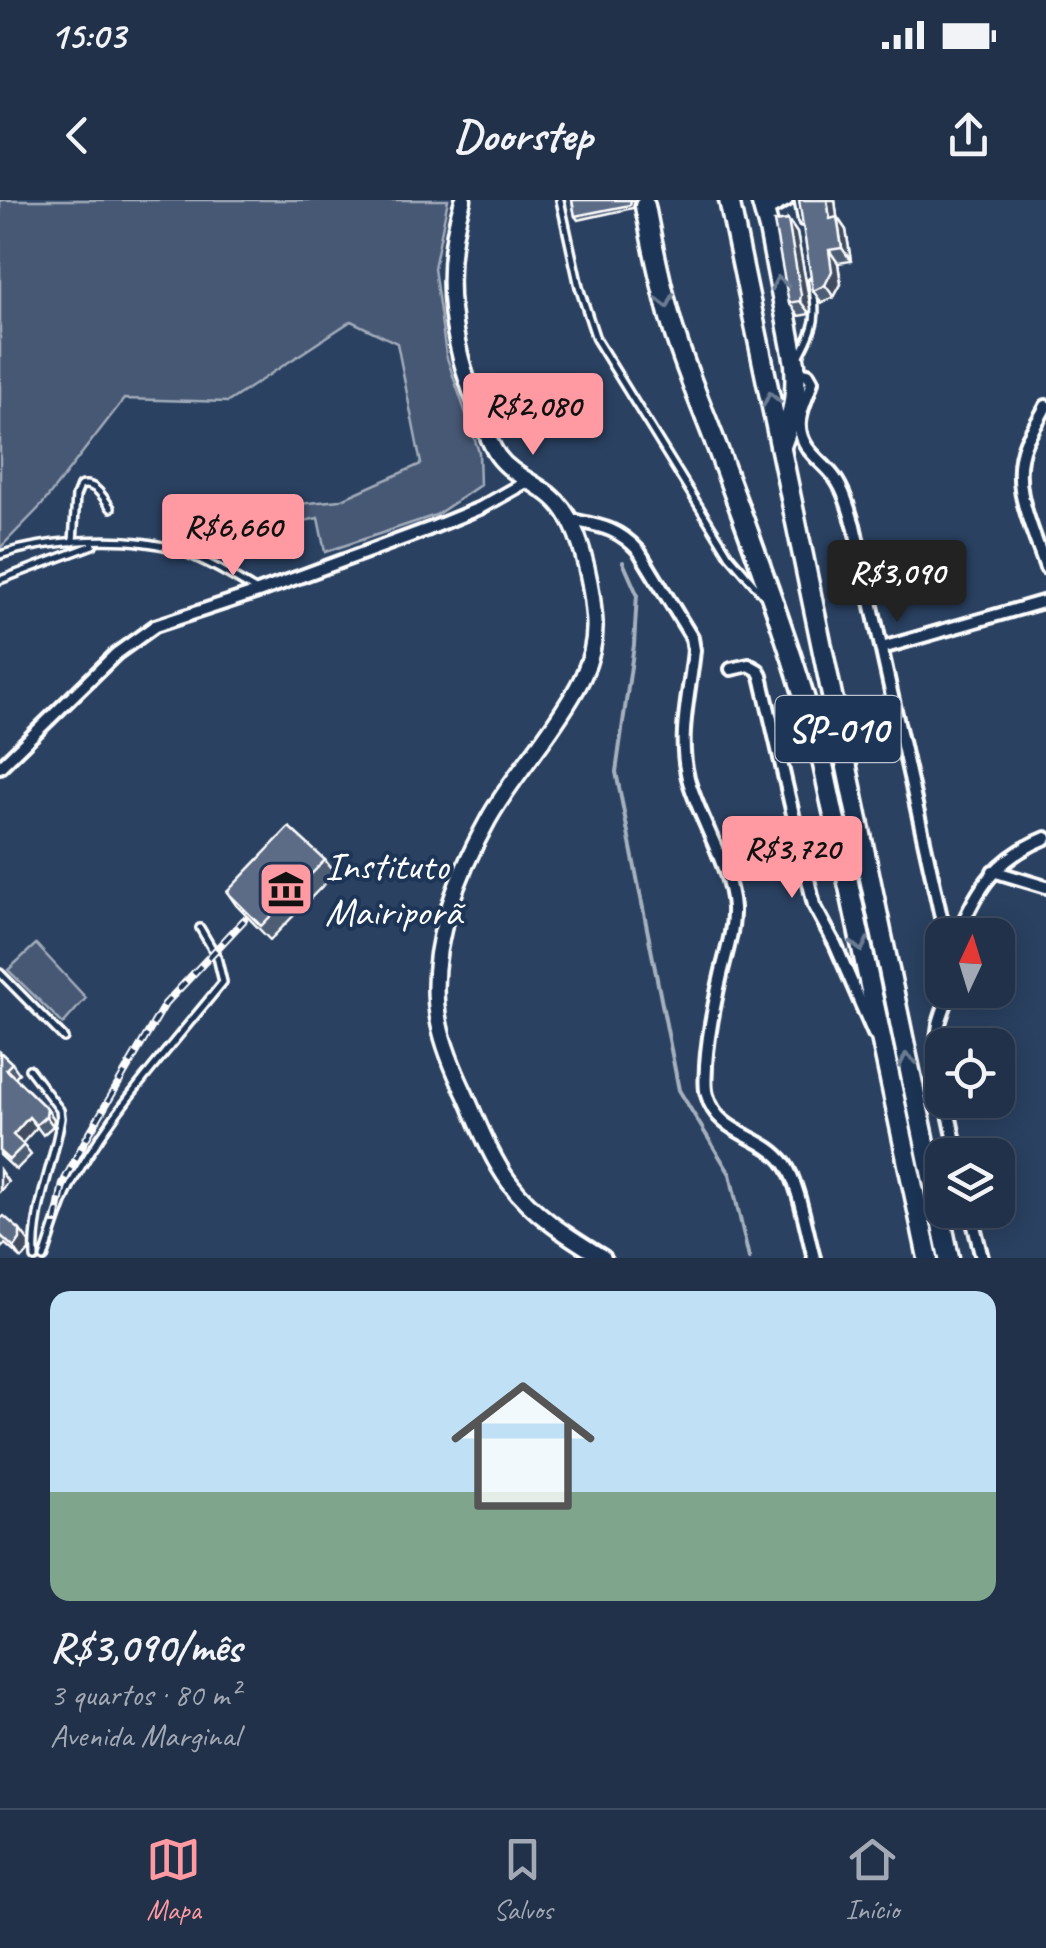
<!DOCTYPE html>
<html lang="pt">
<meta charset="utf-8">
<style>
body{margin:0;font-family:Caveat,sans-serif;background:#283950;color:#f1f3f6;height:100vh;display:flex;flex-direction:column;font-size:38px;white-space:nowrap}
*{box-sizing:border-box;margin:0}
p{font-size:32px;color:#a2a9b4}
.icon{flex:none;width:55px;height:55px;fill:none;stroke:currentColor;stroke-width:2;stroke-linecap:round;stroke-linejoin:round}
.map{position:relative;height:1058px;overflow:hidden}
.drawer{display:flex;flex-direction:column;background:#203149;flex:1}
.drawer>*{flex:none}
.needle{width:65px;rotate:4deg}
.fabs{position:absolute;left:925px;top:718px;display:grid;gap:20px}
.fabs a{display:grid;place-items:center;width:90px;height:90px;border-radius:20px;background:#203149;box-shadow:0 5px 25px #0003,0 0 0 2px #3d4c61;font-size:50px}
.price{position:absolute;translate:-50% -85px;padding:0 22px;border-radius:10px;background:#ff9aa2;color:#111;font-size:32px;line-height:65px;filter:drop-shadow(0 2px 5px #0008)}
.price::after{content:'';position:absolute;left:50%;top:60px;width:30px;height:22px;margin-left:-15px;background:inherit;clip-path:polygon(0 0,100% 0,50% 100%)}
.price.selected{background:#222;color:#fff}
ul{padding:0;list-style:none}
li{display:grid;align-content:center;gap:20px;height:530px;padding:0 50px}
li+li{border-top:2px solid #3d4c61}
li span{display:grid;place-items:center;height:310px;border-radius:20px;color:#555}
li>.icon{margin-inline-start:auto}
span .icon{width:180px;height:180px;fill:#fffc;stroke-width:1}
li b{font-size:42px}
.status{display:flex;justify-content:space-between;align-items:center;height:70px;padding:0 50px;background:#203149;direction:ltr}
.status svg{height:28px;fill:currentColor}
header{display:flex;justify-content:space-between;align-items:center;height:130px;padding:0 50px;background:#203149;font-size:45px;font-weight:700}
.tabs{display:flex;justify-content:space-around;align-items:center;height:140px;border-top:2px solid #3d4c61;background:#203149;font-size:28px;color:#a2a9b4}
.tabs a{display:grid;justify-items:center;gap:5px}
.tabs .selected{color:#ff9aa2}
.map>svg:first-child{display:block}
.green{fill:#465975;stroke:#a2acba;stroke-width:2.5}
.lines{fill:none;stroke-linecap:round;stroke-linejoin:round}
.stream{stroke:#a7b1be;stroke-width:4}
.lane-casing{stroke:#fff;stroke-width:12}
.street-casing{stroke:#fff;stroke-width:18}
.secondary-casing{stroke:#fff;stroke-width:21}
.highway-casing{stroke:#fff;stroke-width:25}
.lane{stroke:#1d3557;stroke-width:5}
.street{stroke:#1d3557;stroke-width:10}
.secondary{stroke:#1d3557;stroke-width:14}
.highway{stroke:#1d3557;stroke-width:18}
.rail-casing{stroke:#fff;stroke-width:8}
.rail{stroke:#1d3557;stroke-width:4;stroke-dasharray:11;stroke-linecap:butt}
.wall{fill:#4e5d73;stroke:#fff;stroke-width:2.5}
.shaded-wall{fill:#404c5e;stroke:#fff;stroke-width:2.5}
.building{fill:#5b6c86;stroke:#fff;stroke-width:2.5}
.oneway{stroke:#6c7c92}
.labels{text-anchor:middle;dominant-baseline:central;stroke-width:8;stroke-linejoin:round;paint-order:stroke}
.shield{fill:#1d3557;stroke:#bbc2cd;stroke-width:2.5}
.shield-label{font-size:38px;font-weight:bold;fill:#fff}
.poi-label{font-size:40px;fill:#fff;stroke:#1d3557;text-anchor:start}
</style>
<div class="status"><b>15:03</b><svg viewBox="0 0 49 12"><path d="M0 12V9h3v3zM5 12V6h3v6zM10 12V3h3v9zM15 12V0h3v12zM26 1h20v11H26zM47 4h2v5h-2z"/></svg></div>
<header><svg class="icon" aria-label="back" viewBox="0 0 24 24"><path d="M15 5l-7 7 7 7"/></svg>Doorstep<svg class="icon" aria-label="share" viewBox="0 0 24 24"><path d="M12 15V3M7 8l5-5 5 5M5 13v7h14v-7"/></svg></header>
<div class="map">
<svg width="1046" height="1058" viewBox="0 0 1046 1058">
<rect width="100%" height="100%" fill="#2a4161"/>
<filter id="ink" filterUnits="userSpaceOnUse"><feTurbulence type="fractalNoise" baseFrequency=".01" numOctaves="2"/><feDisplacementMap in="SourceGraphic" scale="20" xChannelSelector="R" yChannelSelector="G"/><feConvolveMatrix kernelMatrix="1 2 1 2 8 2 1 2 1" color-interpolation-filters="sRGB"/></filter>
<g filter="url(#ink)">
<g class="green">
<polygon points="0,0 448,0 434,68 446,155 479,252 480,285 436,315 325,352 318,318 257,331 246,309 340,300 421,264 397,143 351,121 228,202 124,199 41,306 0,348"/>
<polygon points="36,744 86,798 63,824 8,770"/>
</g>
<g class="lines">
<polyline class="stream" points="623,362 637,394 634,445 616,572 679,890 730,974 749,1058"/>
<g class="lane-casing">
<g id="lane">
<polyline points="560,0 579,87 596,139 729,355 765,397"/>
<polyline points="798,0 802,22"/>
<path d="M 799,157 C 816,126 818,116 812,82"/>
<path d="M 73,342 L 76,296 L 80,286 C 95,281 103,297 111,308"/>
<path d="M 0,355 C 48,339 129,334 178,350 C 205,360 230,375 255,390"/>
<polyline points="0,380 93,345"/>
<polyline points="0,773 64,838"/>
<path d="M 29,869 L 60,910 L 61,918 C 54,964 32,1010 35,1058"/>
<path d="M 44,1058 C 54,1029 62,998 78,972 C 118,904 173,844 223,782 L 217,757 L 200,728"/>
</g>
</g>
<g class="street-casing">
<g id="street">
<polyline points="765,12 787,0"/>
<path d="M 795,171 L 808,174 L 812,181 C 809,196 798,212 800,228 C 802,249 819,259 831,273 C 844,288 848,307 854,325 L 945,735"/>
<path d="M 1046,206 C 1040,218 1032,230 1026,242 C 1008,283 1033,329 1046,368"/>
<path d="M 572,320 C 601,326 618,328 639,351 L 692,438 L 694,450 C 690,493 677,536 688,578 C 699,619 731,667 733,708 C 734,730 726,753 721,775 C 714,805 708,834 706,865 C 706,875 704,886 707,895 C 718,936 764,934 785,964 C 799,984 807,1033 814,1058"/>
<polyline points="882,448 1046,401"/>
<polyline points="731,469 749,465 758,470 761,476 814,705 835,744 874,834"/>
<polyline points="0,567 116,454 155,426 258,392 429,329 480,308 528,281"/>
<polyline points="993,671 1046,687"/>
<path d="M 958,735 C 977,687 997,658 1046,638"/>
<path d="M 942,885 C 939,864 935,844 939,824 C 942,812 947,802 950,790"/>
<polyline points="946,900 958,955"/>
<polyline points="970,1010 982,1058"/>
</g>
</g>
<g class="secondary-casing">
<path id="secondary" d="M 463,0 C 441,70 450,140 477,207 C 483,223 488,242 498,256 C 512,275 535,282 552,297 C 580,320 591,380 594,416 C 599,461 573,497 548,533 C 528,562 505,589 488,620 C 455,680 425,754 439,823 C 444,848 454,871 465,894 C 478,923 490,956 509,982 C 533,1015 569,1037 603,1058"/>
</g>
<g class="highway-casing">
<g id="highway">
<polyline points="729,0 949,1058"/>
<path d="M 761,0 L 769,29 L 795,164 C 797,198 793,214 781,246"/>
<path d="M 645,6 C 652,43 660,81 670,118 C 682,162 701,204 717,247 C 755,351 794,453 822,560 L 928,1058"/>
</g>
</g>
<use href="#lane" class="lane"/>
<use href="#street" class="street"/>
<use href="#secondary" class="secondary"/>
<use href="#highway" class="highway"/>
<g class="rail-casing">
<polyline id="rail" points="56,1021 63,983 86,939 165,804 244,720"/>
</g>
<use href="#rail" class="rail"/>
</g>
<g class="wall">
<polygon points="572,0 635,0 633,8 578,20 575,16"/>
<polygon points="835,0 837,17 846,30 851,61 838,63 841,84 834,97 822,103 813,91"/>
<polygon points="788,20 797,33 811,109 810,114 799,116 789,103"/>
<polygon points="325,660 335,673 270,740 236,705 227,692"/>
<polygon points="0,852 12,863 19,873 15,877 47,909 54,919 53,926 43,935 37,927 22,943 31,955 16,970 0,955"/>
<polygon points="0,1019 29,1042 29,1051 23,1058 21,1058 5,1044 0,1049"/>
</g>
<g class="shaded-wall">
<polygon points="827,0 835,0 839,32 830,19"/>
<polygon points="837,17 846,30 851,61 842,48"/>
<polygon points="788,20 797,33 811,109 810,114 800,101"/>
<polygon points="829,50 838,63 841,84 834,97 825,85"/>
<polygon points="47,909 54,919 53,926 46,916"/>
<polygon points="29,917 37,927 20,946 13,935"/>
<polygon points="0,970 8,982 0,991"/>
<polygon points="20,1030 29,1042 29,1051 23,1058 21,1058 14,1048"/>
</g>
<g class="building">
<polygon points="572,0 631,0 630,5 575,16"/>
<polygon points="799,0 827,0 830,19 837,17 842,48 829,50 832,71 825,85 813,91"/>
<polygon points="788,20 801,95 800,101 789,103 774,22"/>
<polygon points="289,627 325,660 261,726 227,692"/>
<polygon points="0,852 12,863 6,869 47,909 46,916 36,925 29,917 13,935 24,945 9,960 0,952"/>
<polygon points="4,1016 20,1030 20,1039 14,1048 0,1035 0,1019"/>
</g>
<defs><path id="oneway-chevron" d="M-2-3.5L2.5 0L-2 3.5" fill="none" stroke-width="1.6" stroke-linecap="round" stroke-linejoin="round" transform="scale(2.5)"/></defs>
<g class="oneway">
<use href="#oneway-chevron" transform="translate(779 83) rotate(-101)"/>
<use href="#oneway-chevron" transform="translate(666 101) rotate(76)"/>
<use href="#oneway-chevron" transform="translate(771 199) rotate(-102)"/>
<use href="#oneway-chevron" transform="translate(860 745) rotate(78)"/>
<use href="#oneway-chevron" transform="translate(907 860) rotate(-102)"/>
</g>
</g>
<defs>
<g id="museum-square" transform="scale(2.875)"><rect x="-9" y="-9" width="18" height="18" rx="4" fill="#ff9aa2" stroke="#1d3557"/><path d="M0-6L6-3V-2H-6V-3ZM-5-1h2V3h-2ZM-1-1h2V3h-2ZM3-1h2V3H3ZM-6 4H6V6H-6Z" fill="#111"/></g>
</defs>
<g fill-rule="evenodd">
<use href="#museum-square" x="286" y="689"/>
</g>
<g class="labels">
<rect class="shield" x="775.5" y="496" width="125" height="66" rx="8"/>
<g class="shield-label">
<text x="838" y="529">SP-010</text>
</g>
<g class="poi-label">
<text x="325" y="666">Instituto<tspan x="325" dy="46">Mairiporã</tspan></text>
</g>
</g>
</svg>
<div class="fabs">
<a><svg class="needle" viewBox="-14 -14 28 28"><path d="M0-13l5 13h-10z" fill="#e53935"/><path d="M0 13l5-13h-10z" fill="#a2a9b4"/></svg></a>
<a><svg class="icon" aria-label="locate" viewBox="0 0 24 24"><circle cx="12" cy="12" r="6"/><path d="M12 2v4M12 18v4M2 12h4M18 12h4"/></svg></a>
<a><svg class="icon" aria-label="layers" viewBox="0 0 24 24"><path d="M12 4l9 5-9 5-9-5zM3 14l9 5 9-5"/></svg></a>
</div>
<b class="price" style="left:533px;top:258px">R$2,080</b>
<b class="price" style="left:233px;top:379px">R$6,660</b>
<b class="price selected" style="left:897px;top:425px">R$3,090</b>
<b class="price" style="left:792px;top:701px">R$3,720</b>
</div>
<section class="drawer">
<ul>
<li><span style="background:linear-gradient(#bfe0f5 65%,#7fa58c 0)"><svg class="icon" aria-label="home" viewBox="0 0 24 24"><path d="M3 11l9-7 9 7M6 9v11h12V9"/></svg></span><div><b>R$3,090/mês</b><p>3 quartos · 80 m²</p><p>Avenida Marginal</p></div></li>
</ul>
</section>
<nav class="tabs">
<a class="selected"><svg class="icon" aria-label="map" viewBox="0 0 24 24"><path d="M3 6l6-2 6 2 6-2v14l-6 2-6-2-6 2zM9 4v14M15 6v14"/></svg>Mapa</a>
<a><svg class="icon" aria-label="saved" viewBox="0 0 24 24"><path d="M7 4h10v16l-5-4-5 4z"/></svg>Salvos</a>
<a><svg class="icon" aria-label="home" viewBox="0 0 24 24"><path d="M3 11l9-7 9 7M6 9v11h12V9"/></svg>Início</a>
</nav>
